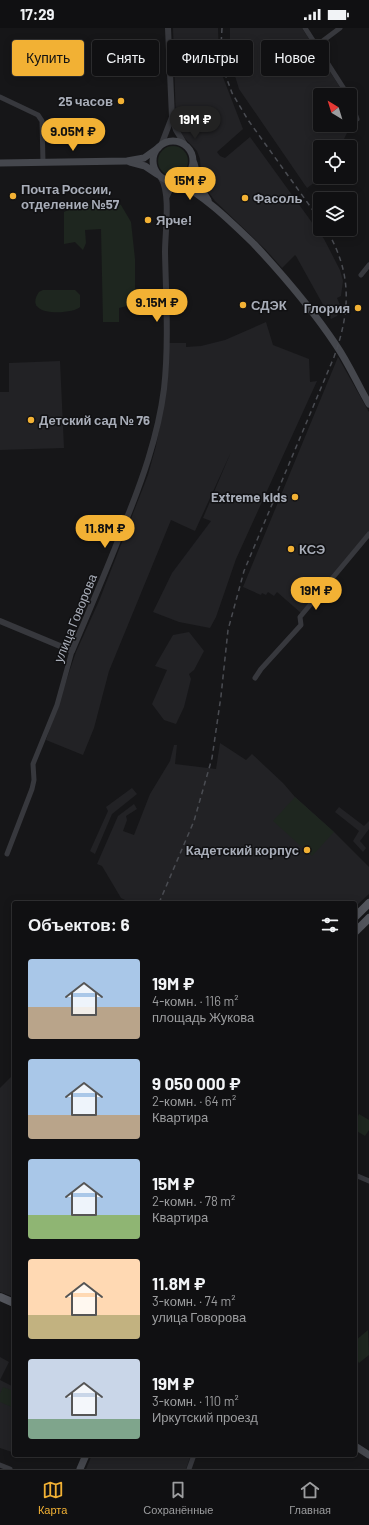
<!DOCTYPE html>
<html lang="ru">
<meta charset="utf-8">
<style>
body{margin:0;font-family:Barlow,sans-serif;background:#1e1e20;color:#f1f3f6;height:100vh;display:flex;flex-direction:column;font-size:15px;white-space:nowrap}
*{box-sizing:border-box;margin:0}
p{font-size:13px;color:#9c9d9f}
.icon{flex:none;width:22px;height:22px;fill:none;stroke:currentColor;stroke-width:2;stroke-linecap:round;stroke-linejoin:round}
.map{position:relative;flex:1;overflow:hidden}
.drawer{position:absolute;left:12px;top:873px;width:345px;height:556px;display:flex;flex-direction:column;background:#101012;border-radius:4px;box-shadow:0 2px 10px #0003,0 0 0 1px #303032}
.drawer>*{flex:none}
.hud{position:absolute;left:12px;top:12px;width:345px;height:36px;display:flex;gap:8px}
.needle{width:26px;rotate:322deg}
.tools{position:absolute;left:313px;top:60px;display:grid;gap:8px}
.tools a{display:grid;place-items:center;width:44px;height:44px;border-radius:4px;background:#101012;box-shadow:0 2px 10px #0003,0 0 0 1px #303032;font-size:20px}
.price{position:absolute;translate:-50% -34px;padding:0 9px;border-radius:14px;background:#f2b134;color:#111;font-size:13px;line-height:26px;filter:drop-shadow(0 1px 2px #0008)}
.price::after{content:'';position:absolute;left:50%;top:24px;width:12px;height:9px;margin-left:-6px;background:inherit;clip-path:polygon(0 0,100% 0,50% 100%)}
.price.on{background:#222;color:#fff}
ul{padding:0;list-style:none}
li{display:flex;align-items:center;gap:12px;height:100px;padding:0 16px}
li span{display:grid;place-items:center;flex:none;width:112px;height:80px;border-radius:4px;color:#555}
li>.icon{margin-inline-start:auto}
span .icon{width:48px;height:48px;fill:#fffc;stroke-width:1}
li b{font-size:17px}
h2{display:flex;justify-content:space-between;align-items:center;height:48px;padding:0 16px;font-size:17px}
.tag{padding:0 14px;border-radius:4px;background:#101012;box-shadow:0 2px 10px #0003,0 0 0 1px #303032;font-size:14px;line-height:36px}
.tag.on{background:#f2b134;color:#111}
.status{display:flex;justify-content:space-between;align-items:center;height:28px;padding:0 20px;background:#101012;direction:ltr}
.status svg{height:11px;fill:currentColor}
.tab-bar{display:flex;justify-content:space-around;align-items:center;height:56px;border-top:1px solid #303032;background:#101012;font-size:11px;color:#9c9d9f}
.tab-bar a{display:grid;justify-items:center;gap:2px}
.tab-bar .on{color:#f2b134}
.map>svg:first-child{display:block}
.built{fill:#222225}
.green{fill:#1e261f}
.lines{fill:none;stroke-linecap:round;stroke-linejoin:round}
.minor{stroke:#37383d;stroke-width:5}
.tertiary{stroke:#37383d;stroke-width:6}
.secondary{stroke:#45474d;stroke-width:7}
.primary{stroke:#53555c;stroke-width:8}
.rail{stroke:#4a4c52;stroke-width:1.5;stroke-dasharray:5 4;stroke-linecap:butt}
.poi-dot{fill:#f2b134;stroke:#111113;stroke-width:1.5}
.labels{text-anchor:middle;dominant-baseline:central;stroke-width:3;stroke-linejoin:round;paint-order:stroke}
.poi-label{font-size:13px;font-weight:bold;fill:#a8adb8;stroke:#111113;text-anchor:start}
.street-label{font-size:13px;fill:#a8adb8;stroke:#111113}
</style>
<div class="status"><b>17:29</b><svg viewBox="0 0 49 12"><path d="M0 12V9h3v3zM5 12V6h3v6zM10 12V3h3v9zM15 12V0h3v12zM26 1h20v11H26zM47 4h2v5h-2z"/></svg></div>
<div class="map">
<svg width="369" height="1441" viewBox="0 0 369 1441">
<rect width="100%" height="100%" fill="#161618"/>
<g class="built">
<polygon points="173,0 218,0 219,32 221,44 243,101 217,124 220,128 225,130 250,109 324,211 340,242 343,253 341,268 337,270 341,279 337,288 331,291 296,228 295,227 282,240 265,221 215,173 204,158 201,149 200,131 197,123 181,106 176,95"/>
<polygon points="230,0 302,0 345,67 320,67 320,97 350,97 350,78 354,91 340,119 320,119 320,149 322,149 307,160 239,61 232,38 230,17"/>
<polygon points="266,294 273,317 309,331 310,354 317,353 236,531 216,589 210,600 179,594 153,584 172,545 211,493 203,490 231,424 195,503 171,492 109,643 94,700 83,727 46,712 76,624 99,573 148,447 156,418 167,359 169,315 186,315 186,319 201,318 225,312"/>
<polygon points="338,329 369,384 369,504 301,585 277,564 274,568 268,564 266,567 262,565 261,567 243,559"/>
<polygon points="60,333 64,420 0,422 0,364 9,364 9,335"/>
<polygon points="189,604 204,623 194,642 189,646 191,651 184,679 176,696 164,692 152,676 167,642 155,638 173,607"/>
<polygon points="220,715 246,732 252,726 283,755 295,769 334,804 369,839 369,866 355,879 355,875 128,875 129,874 121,870 102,838 97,836 118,788 134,776 137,781 126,788 127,792 123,803 134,807 150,766 170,733 174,717 177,717 175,736 216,741"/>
<polygon points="132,760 137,766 112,786 95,826 90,823 108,783 106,779"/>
<polygon points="339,779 364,798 369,793 369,801 360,813 366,820 363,824 353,813 359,803 335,784"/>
<polygon points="14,1046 14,1269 0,1264 0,1060"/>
<polygon points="0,1329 9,1334 0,1352 14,1359 14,1419 12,1424 0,1420"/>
<polygon points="92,1427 191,1427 186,1441 86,1441"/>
</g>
<g class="green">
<circle cx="173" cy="133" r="15"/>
<path d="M 115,175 L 121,177 L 131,194 L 135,231 L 135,276 L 119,280 L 119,294 L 103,294 L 101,201 L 85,202 L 86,215 L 83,222 L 75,214 L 64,216 L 64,184 C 74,178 87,176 99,176 C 107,176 107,178 115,175 Z"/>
<path d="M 43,262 L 75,262 L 80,267 L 80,279 C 74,286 21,290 39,264 Z"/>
<polygon points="295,769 334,804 312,828 273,793"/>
<polygon points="359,1086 369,1092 369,1102 365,1108 355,1102 355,1094"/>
<polygon points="368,1302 369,1327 359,1335 355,1329 355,1313"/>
<polygon points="3,1359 14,1363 14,1380 0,1374 0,1366"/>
</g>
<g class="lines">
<g class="minor">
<polyline points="305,0 348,67"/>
<polyline points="316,18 340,0"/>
<polyline points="0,69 38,87 42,93 43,134"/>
<polyline points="350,71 357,91"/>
<polyline points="361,247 369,237"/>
<polyline points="255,650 261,641 301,597 300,589 369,506"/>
<polyline points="7,826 32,761 34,752 33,736 57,677 72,623"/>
<polyline points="355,1147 369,1153"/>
<polyline points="0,1437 10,1441"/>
<polyline points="189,1441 194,1427"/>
</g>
<g class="tertiary">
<polyline points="168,0 172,89 176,102 184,115"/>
<polyline points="162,115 172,89"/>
<polyline points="167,168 172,157 176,153"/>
<path d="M 0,593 L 72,623 C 90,581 108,539 124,497 C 142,453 158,408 164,361 C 169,316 166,269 165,224 C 165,204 171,166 161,150"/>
</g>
<g class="secondary">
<circle cx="173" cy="133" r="20"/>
<polyline points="130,134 145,138 157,146"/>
<polyline points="0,135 127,133 144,130 158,120"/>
<polyline points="194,135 200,159 208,172"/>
<path d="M 176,153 C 206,169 230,193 254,216 C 284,248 312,281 336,317 C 349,336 358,357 369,376"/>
<polyline points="355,1418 369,1427"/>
<polyline points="80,1441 86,1427"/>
</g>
<g class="primary">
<polyline points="355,889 369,875"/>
<polyline points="355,904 369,890"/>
<polyline points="0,1269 14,1275"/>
</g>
<g class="rail">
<polyline points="222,0 221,18 224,43 232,65 248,92 320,192"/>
<path d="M 159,875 L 194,793 L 212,730 L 221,668 L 228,602 L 244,543 L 334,329 C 351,282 352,244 326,201"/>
</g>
</g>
<g class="poi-dot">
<circle cx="121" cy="73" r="4"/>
<circle cx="13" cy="168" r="4"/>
<circle cx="245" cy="170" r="4"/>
<circle cx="148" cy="192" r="4"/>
<circle cx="243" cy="277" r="4"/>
<circle cx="358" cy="280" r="4"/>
<circle cx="31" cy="392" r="4"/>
<circle cx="295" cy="469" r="4"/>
<circle cx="291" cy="521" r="4"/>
<circle cx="307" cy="822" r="4"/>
</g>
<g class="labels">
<g class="poi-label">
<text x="113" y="73" text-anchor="end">25 часов</text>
<text x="21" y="161">Почта России,<tspan x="21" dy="15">отделение №57</tspan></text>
<text x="253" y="170">Фасоль</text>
<text x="156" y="192">Ярче!</text>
<text x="251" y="277">СДЭК</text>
<text x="350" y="280" text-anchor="end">Глория</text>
<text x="39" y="392">Детский сад № 76</text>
<text x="287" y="469" text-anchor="end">Extreme kids</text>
<text x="299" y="521">КСЭ</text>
<text x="299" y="822" text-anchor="end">Кадетский корпус</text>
</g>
<g class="street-label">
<text transform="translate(75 590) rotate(-68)">улица Говорова</text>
</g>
</g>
</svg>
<div class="tools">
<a><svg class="needle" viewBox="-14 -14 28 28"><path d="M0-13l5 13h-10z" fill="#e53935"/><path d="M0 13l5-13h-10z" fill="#9c9d9f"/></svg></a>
<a><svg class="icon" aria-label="locate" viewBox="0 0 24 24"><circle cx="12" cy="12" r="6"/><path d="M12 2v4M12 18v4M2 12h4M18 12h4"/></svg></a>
<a><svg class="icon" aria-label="layers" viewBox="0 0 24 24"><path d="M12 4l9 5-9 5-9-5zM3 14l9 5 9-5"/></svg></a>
</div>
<b class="price on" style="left:195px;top:112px">19M ₽</b>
<b class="price" style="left:73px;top:124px">9.05M ₽</b>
<b class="price" style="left:190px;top:173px">15M ₽</b>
<b class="price" style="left:157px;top:295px">9.15M ₽</b>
<b class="price" style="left:105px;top:521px">11.8M ₽</b>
<b class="price" style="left:316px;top:583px">19M ₽</b>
<div class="hud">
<a class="tag on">Купить</a>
<a class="tag">Снять</a>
<a class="tag">Фильтры</a>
<a class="tag">Новое</a>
</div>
<section class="drawer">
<h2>Объектов: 6<svg class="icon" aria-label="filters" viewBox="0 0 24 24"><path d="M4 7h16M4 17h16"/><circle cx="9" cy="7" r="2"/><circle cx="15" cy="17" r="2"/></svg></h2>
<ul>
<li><span style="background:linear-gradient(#a9c7e8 60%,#b9a48a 0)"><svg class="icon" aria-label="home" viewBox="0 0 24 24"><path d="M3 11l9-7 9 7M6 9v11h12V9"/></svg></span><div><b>19M ₽</b><p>4-комн. · 116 m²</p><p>площадь Жукова</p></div></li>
<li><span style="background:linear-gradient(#a9c7e8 70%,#b9a48a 0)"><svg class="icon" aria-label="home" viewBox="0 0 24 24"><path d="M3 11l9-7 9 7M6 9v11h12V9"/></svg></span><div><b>9 050 000 ₽</b><p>2-комн. · 64 m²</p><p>Квартира</p></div></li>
<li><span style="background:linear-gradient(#a9c7e8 70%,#8fb573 0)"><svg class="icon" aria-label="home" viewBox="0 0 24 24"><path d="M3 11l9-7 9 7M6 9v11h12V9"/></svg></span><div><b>15M ₽</b><p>2-комн. · 78 m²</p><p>Квартира</p></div></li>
<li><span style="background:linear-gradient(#ffd9b3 70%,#c2b280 0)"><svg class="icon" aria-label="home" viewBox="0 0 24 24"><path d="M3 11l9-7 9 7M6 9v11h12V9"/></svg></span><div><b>11.8M ₽</b><p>3-комн. · 74 m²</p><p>улица Говорова</p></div></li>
<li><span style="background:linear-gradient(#c9d6e8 75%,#7fa58c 0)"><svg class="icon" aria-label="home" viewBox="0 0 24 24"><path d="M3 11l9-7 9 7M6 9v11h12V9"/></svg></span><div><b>19M ₽</b><p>3-комн. · 110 m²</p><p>Иркутский проезд</p></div></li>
</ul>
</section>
</div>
<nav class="tab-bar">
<a class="on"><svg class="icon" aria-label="map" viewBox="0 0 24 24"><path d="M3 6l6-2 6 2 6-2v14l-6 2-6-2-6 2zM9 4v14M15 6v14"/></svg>Карта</a>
<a><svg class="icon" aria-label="saved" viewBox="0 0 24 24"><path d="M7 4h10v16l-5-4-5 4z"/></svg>Сохранённые</a>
<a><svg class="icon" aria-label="home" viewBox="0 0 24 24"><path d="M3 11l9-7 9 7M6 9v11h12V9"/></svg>Главная</a>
</nav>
